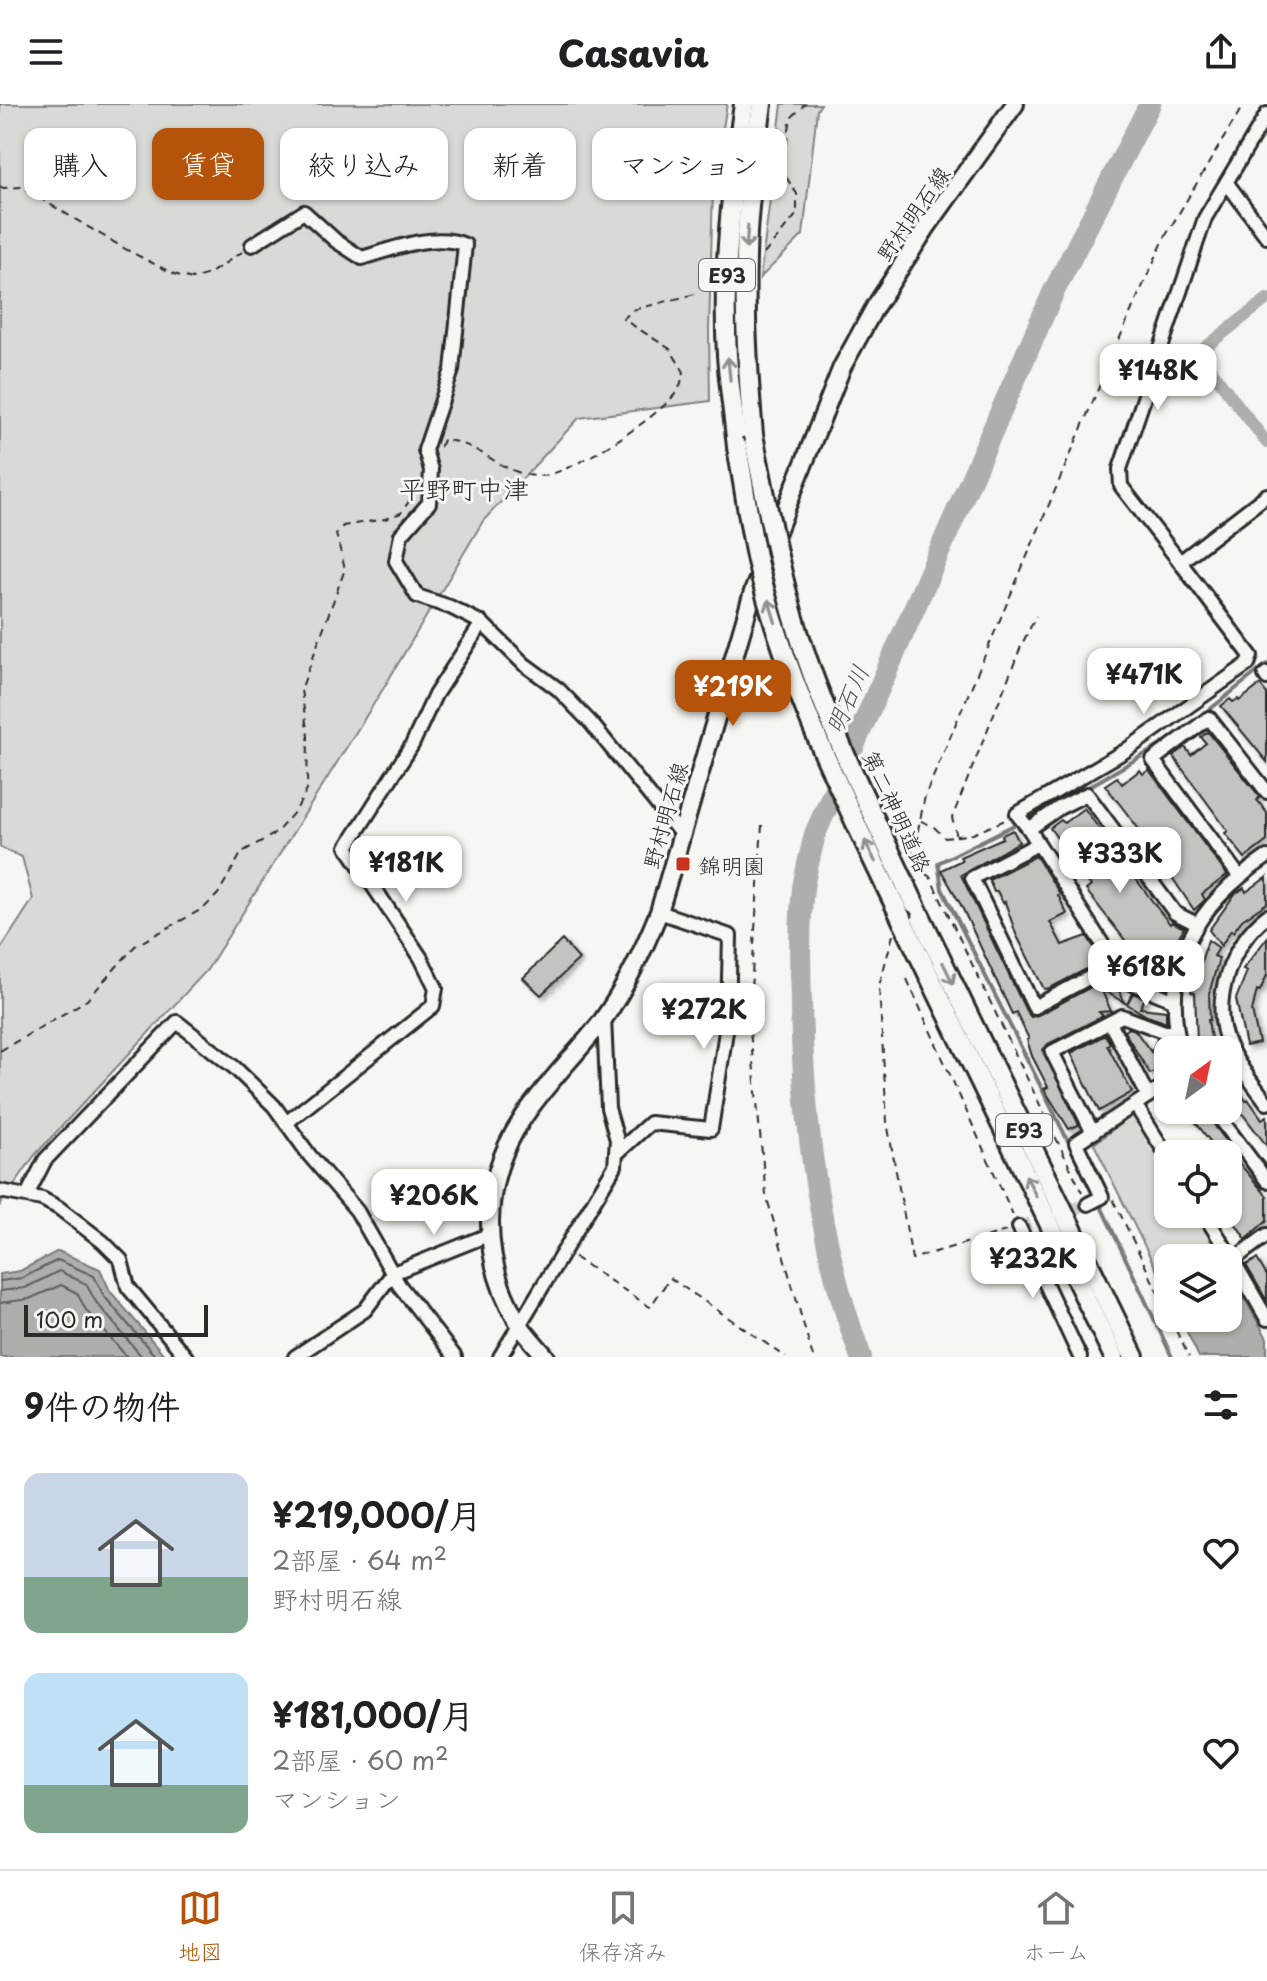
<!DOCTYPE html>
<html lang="ja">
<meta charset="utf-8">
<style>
body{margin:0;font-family:"Playpen Sans","Klee One",sans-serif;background:#f6f6f6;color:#202124;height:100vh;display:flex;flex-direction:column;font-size:30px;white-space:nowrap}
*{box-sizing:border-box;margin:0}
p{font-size:26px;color:#757577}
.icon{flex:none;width:44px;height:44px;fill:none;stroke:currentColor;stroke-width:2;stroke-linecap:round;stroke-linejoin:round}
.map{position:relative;height:1253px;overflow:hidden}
.panel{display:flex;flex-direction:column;background:#fff;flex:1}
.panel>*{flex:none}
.hud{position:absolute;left:24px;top:24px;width:800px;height:72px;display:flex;gap:16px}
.needle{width:52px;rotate:33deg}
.fabs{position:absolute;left:1154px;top:932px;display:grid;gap:16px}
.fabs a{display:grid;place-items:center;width:88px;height:88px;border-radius:16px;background:#fff;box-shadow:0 2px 6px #0004;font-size:40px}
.scale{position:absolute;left:24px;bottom:20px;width:184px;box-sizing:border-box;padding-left:8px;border:4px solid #2b2b2b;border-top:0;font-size:22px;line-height:28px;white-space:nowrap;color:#2b2b2b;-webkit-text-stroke:6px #f6f6f2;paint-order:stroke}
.price{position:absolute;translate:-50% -68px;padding:0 18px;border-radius:16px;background:#fff;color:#222;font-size:26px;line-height:52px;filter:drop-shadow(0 2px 4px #0008)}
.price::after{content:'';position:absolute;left:50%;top:48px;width:24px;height:18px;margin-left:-12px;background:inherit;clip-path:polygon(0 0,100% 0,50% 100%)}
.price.selected{background:#b45309;color:#fff}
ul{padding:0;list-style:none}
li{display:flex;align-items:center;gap:24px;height:200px;padding:0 24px}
li span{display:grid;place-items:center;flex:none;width:224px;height:160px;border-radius:16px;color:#555}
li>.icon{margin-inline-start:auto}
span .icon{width:96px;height:96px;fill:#fffc;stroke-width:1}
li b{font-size:34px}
h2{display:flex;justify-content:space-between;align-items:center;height:96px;padding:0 24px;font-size:34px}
.pill{padding:0 28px;border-radius:16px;background:#fff;box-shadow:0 2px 6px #0004;font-size:28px;line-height:72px}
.pill.selected{background:#b45309;color:#fff}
header{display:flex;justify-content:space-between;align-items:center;height:104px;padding:0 24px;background:#fff;font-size:36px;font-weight:800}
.menu{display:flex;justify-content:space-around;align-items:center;height:112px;border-top:2px solid #e0e0e0;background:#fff;font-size:22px;color:#757577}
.menu a{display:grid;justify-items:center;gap:4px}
.menu .selected{color:#b45309}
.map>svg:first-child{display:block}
.green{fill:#d9d9d5;stroke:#828280;stroke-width:2}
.water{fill:#aeaeab;stroke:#7a7a78;stroke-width:2}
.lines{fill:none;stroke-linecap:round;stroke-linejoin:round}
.shore{stroke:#5f5f5e;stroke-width:2}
.stream{stroke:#7a7a78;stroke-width:4}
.canal{stroke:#aeaeab;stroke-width:12}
.river{stroke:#aeaeab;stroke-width:22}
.building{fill:#c3c3c0;stroke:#2b2b2b;stroke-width:2;filter:url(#shadow)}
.minor-tunnel{stroke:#cdcdca;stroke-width:12;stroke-dasharray:12 6;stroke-linecap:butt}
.minor-casing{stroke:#2b2b2b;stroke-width:18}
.major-casing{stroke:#2b2b2b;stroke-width:22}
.highway-casing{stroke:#2b2b2b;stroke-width:24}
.path{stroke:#2b2b2b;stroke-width:2;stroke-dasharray:8 6;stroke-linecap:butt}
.minor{stroke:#f6f6f2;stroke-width:12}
.major{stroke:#f6f6f2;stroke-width:16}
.highway{stroke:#f6f6f2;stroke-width:18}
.highway-bridge-casing{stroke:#2b2b2b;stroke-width:24;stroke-linecap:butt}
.highway-bridge{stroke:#f6f6f2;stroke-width:18}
.oneway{stroke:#90908e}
.poi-dot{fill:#c8321e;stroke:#f6f6f2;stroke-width:3}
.labels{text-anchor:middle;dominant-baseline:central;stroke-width:6;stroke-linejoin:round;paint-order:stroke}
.shield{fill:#f6f6f2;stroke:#686867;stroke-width:2}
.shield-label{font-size:20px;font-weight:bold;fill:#2b2b2b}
.street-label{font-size:22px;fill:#2b2b2b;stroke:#f6f6f2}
.poi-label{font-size:22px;fill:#2b2b2b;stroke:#f6f6f2;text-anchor:start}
.water-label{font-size:24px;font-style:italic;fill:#525251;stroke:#f6f6f2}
.quarter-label{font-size:26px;fill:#2b2b2b;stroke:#f6f6f2}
</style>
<header><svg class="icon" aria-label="menu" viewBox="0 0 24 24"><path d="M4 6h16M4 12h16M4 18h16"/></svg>Casavia<svg class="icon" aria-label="share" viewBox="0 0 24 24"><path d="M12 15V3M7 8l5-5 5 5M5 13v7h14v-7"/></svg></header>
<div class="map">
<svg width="1267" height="1253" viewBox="0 0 1267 1253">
<defs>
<filter id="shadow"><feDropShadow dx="3.5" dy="3.5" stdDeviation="2" flood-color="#0004"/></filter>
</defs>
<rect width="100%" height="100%" fill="#f6f6f2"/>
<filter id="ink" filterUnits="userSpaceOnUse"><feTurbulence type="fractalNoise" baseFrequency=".0125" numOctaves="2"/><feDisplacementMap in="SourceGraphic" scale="16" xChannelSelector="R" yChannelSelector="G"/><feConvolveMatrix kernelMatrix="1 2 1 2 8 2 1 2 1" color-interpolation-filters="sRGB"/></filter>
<g filter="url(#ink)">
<g class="green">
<polygon points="0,0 727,0 713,84 709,225 710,297 579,314 483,417 383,585 207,866 35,1051 0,1101 0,846 33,795 22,753 0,743"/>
<polygon points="782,0 821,0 817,6 803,131 760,174"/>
<polygon points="1132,1011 1139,1012 1168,1061 1168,1110 1198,1110 1224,1154 1168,1154 1168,1189 1094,1040"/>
</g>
<g class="water">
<polygon points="58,1147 100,1165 110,1187 166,1253 0,1253 0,1170 20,1167"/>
<polygon points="1237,1182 1267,1234 1267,1253 1199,1253 1180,1214 1228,1214 1228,1187"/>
</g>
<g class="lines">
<g class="shore">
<polyline points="0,1177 22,1174 58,1156 94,1172 104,1192 156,1253"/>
<polyline points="0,1187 25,1184 59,1167 86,1180 96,1198 142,1253"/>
<polyline points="0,1199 29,1195 61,1181 77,1189 86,1206 127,1253"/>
</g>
<g class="stream">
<polyline points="1194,618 1267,560"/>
<polyline points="1085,685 1171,635"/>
<polyline points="1052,702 938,759 942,785 1084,1069"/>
<polyline points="1099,1098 1172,1253"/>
</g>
<polyline class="canal" points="1267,195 1198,249 1267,339"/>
<path class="river" d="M 861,1253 C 819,1141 803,1019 801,900 C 800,861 799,822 803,784 C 806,766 811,748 815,730 L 1053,189 L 1150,0"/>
</g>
<g class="building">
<polygon points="1260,581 1267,590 1267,658 1221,602 1230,595 1233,598 1238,595 1239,597"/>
<polygon points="1208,628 1260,693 1257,696 1267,709 1267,737 1245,754 1225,729 1228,727 1173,652 1185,643 1191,651 1206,639 1201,633"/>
<polygon points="1140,666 1143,670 1149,666 1227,771 1202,790 1205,796 1194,806 1145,733 1105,681 1117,673 1122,680"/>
<polygon points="1084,704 1158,805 1170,820 1172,818 1184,824 1166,855 1171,859 1158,880 1148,876 1126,842 1128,840 1086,786 1091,782 1050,724 1061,716 1064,719"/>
<polygon points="1013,726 1019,738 961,771 1026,907 1031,913 1038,911 1112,872 1125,899 1101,885 1111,907 1099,908 1103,912 1048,940 1043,946 1079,1021 1069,1025 1044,985 1048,983 1032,952 1027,936 1029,935 1016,908 1012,910 961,801 941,766 962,756 960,753 1003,734 1002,731"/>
<polygon points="1036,752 1060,790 1058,791 1067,810 1050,818 1062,841 1087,832 1102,857 1050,884 1044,885 1016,830 1005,798 1003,799 997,787 994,788 989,776"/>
<polygon points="1267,773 1267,799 1242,816 1233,828 1231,826 1221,842 1209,826 1235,790 1244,784 1246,788"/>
<polygon points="1267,834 1267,871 1260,887 1257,886 1252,907 1259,939 1246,942 1236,895 1247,867 1243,865"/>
<polygon points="562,836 579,855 541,891 523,874"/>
<polygon points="1208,836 1219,844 1214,852 1219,854 1209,890 1210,916 1208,916 1211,935 1197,937 1195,889 1191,888"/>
<polygon points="1133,889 1145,894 1140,904 1166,907 1166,918 1147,912 1127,900"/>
<polygon points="1129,924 1135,926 1151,948 1157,935 1169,940 1166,948 1168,960 1150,970 1124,927"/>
<polygon points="1105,931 1110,939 1107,941 1132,988 1099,1007 1071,949"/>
<polygon points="1228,970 1246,997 1248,995 1262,1015 1267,1012 1267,1042 1235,1000 1232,1001 1228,996"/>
<polygon points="1186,1006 1203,1006 1232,1045 1229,1047 1267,1092 1267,1116 1246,1135 1233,1116 1228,1119 1228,1092 1239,1084 1228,1070 1228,1048 1190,1050 1210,1037"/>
<polygon points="1257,1155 1267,1172 1267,1197 1246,1161"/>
</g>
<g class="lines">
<polyline class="minor-tunnel" points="1019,1123 1088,1100"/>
<g class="minor-casing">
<g id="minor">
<polyline points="1267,10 1205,114 1120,365 1121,382 1180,458 1267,391"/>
<polyline points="1227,79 1267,133"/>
<path d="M 252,141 L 304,108 L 336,137 L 362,154 C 392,145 435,128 465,141 L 452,266 L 425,346 L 431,366 L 429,399 L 401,431 L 396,457 L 417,492 L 450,503 L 482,519 L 524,560 L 558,585 L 591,619 L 681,730"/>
<polyline points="1267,569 1265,571 1267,574"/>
<polyline points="1029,725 1017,710 1125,647 1248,560 1251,552 1180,458"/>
<polyline points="1038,740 972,774 1034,903 1115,860"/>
<polyline points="1239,772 1153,656 1209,614 1267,688"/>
<path d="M 1267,812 C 1231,839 1209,899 1229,942 C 1238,962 1254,981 1267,999"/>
<polyline points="1173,896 1126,877 1029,725 1059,704 1087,690 1175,809 1197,820"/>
<polyline points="1110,919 1148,992"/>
<path d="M 1181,946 C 1159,860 1197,800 1267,753"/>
<polyline points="1136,1002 1168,1053"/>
<polyline points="1214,1006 1267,1077"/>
<polyline points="286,1019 433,902 436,884 421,854 347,743 412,641 435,591 482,519"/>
<polyline points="1093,1029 1052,948 1122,912 1165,928 1177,928"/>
<polyline points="616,1050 650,1019 711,1025 728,914 730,832 659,808"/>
<polyline points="0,1087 42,1095 59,1104 103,1138 121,1156 128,1183 186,1253"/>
<polyline points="27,1091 45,1056 177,918 235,964 274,1002 310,1052 357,1107 399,1181 455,1253"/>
<polyline points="1088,1100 1102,1093 1076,1039 1168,979"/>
<polyline points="1204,1110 1233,1156"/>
<polyline points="1019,1123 1080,1253"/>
<polyline points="1267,1131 1233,1156 1267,1215"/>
<polyline points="295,1253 365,1206 393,1169 488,1131"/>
<polyline points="500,1253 615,1062 617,1036 608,1004 604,914"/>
</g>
</g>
<g class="major-casing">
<path id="major" d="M 546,1253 C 537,1242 526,1231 519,1220 C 480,1156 480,1080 521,1017 C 544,981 576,951 602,917 C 625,885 644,845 659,808 L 753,488 L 842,263 L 875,203 L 928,121 L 1015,0"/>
</g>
<g class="highway-casing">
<g id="highway">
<path d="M 753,331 C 748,272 744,213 746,153 C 747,102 755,51 762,0"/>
<path d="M 737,343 C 734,312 729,282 727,251 C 722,167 732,83 744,0"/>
<polyline points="914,799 1134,1253"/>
<polyline points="903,818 1114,1253"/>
</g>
</g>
<g class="path">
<polyline points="0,82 3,84 21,83 127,146 174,170 192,175 209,170 242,148"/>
<polyline points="764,150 797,110 797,90 782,67 791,14 805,0"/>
<path d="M 440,343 L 443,336 C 477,336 502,372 539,372 C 569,372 663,311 678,286 C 681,281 682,274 684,268 L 670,245 L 623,215 L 633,206 L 695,190"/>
<polyline points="921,717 933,722 945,734 973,730 1005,716"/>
<polyline points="762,721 749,916 766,1091 813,1253"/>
<polyline points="957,733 952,714 1022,540 1036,512"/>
<polyline points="912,755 925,692 1133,203 1166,131 1244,0"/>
<polyline points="914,762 930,773 1082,1088"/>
<polyline points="893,831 879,882 887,1018 912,1155 1006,1127"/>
<polyline points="907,875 1013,1111"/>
<polyline points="0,947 87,896 135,842 204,804 218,790 242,748 276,729 296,706 307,686 308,632 301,586 345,465 336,430 343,422 385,415 401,409 416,387"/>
<polyline points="1113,1095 1168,1209"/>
<polyline points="574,1153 650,1203 670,1174 786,1253"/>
<polyline points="1170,1214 1189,1253"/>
</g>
<use href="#minor" class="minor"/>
<use href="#major" class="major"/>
<use href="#highway" class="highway"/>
<g class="highway-bridge-casing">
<g id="highway-bridge">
<path d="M 753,331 C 768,406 781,480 806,552 C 835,637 876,717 914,799"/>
<path d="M 737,343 C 744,381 749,419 757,457 C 787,583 847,701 903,818"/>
</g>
</g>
<use href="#highway-bridge" class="highway-bridge"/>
</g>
<defs><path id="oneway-shaft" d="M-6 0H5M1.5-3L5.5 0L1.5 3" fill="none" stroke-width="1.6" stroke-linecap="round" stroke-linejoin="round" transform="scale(2)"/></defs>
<g class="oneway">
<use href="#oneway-shaft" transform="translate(747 133) rotate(94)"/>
<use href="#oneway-shaft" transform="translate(729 265) rotate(-96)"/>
<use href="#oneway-shaft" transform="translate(772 507) rotate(-107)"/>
<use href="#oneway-shaft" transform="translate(870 747) rotate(-116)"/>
<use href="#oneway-shaft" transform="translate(948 869) rotate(64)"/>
<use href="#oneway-shaft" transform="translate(1031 1082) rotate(-116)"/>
</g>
</g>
<rect class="poi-dot" x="675" y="752" width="16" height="16" rx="4"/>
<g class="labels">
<g class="shield">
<rect x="699" y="155" width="56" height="32" rx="6"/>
<rect x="996" y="1010" width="56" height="32" rx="6"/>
</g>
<g class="shield-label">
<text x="727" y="171">E93</text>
<text x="1024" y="1026">E93</text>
</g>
<g class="street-label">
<text transform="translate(912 109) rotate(-55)">野村明石線</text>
<text transform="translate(898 707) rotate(65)">第二神明道路</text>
<text transform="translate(664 711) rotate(-74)">野村明石線</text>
</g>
<g class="poi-label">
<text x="699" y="760">錦明園</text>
</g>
<g class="water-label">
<text transform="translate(846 595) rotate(-66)">明石川</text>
</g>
<g class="quarter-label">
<text x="464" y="384">平野町中津</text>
</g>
</g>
</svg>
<div class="fabs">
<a><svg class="needle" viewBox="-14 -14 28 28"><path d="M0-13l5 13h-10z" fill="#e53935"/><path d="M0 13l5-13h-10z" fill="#757577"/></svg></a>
<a><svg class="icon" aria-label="locate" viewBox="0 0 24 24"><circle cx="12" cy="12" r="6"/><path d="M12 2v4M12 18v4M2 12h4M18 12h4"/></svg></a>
<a><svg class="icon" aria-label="layers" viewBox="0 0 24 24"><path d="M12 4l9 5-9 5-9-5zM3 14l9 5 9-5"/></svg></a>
</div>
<div class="scale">100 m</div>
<b class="price" style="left:1158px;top:308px">¥148K</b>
<b class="price" style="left:1144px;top:612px">¥471K</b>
<b class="price selected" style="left:733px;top:624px">¥219K</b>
<b class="price" style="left:1120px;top:791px">¥333K</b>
<b class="price" style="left:406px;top:800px">¥181K</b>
<b class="price" style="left:1146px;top:904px">¥618K</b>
<b class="price" style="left:704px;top:947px">¥272K</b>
<b class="price" style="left:434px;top:1133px">¥206K</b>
<b class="price" style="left:1033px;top:1196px">¥232K</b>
<div class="hud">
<a class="pill">購入</a>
<a class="pill selected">賃貸</a>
<a class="pill">絞り込み</a>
<a class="pill">新着</a>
<a class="pill">マンション</a>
</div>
</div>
<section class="panel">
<h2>9件の物件<svg class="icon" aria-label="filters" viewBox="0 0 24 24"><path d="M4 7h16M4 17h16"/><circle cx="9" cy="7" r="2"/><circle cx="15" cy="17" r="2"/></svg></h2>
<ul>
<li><span style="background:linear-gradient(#c9d6e8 65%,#7fa58c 0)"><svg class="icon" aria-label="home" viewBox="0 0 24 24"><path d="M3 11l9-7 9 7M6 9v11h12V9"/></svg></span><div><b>¥219,000/月</b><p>2部屋 · 64 m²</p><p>野村明石線</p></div><svg class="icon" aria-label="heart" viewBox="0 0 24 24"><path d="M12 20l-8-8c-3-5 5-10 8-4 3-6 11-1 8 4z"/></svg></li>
<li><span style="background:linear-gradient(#bfe0f5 70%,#7fa58c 0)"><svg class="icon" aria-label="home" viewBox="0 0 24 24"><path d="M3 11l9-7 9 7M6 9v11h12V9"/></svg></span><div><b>¥181,000/月</b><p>2部屋 · 60 m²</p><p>マンション</p></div><svg class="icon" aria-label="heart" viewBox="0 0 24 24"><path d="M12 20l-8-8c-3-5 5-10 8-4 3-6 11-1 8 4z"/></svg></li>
</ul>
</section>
<nav class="menu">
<a class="selected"><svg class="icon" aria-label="map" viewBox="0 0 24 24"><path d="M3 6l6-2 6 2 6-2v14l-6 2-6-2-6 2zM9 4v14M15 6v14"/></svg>地図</a>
<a><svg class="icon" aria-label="saved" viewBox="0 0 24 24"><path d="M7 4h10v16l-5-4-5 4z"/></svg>保存済み</a>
<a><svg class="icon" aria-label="home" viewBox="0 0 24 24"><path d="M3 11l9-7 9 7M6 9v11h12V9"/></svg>ホーム</a>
</nav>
